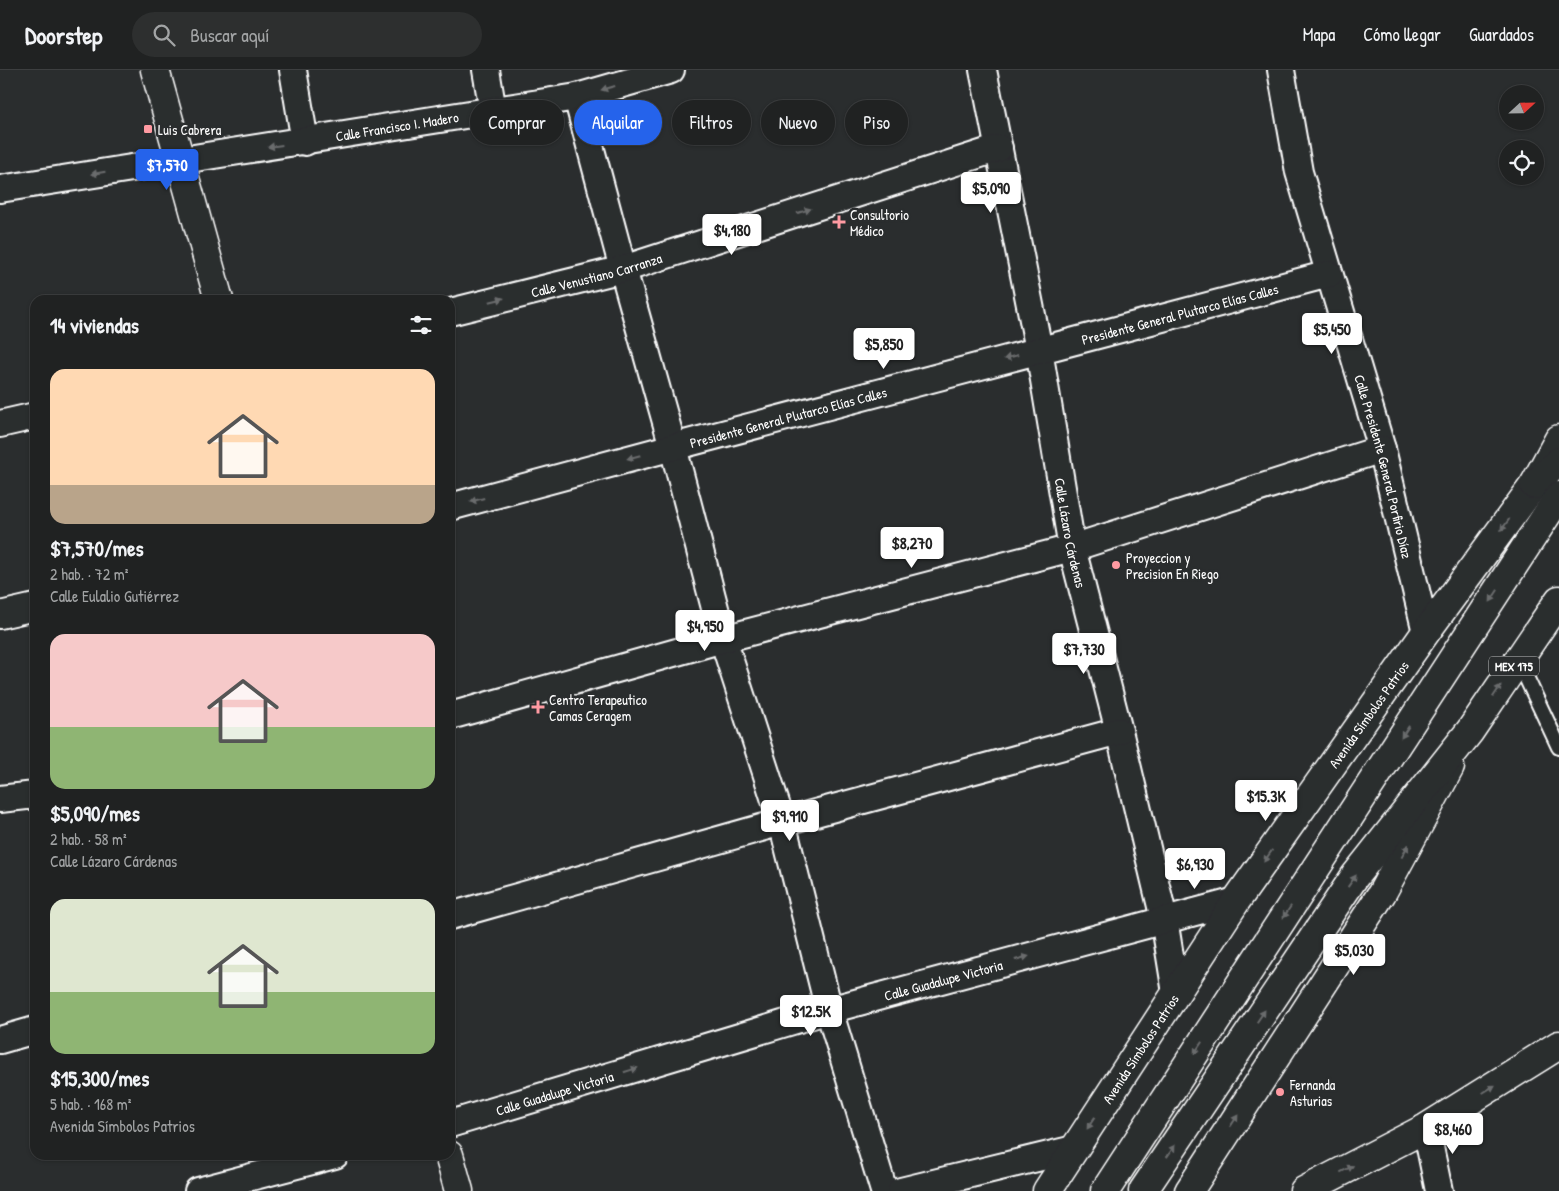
<!DOCTYPE html>
<html lang="es">
<meta charset="utf-8">
<style>
body{margin:0;font-family:"Patrick Hand",sans-serif;background:#2d2f2f;color:#f1f3f6;height:100vh;display:flex;flex-direction:column;font-size:19px;white-space:nowrap}
*{box-sizing:border-box;margin:0}
p{font-size:16px;color:#a2a4a5}
.icon{flex:none;width:28px;height:28px;fill:none;stroke:currentColor;stroke-width:2;stroke-linecap:round;stroke-linejoin:round}
.map{position:relative;flex:1;overflow:hidden}
.details{position:absolute;left:30px;top:225px;width:425px;height:865px;display:flex;flex-direction:column;background:#202222;border-radius:15px;box-shadow:0 1px 4px #0004,0 0 0 1px #3d3f40}
.details>*{flex:none}
.top-card{position:absolute;left:470px;top:30px;width:475px;height:45px;display:flex;gap:10px}
.needle{width:32px;rotate:68deg}
.buttons{position:absolute;left:1499px;top:15px;display:grid;gap:10px}
.buttons a{display:grid;place-items:center;width:45px;height:45px;border-radius:50%;background:#202222;box-shadow:0 1px 4px #0004,0 0 0 1px #3d3f40;font-size:25px}
.price{position:absolute;translate:-50% -42px;padding:0 11px;border-radius:5px;background:#fff;color:#222;font-size:16px;line-height:32px;filter:drop-shadow(0 1px 2px #0008)}
.price::after{content:'';position:absolute;left:50%;top:30px;width:15px;height:11px;margin-left:-8px;background:inherit;clip-path:polygon(0 0,100% 0,50% 100%)}
.price.selected{background:#2563eb;color:#fff}
ul{padding:0;list-style:none}
li{display:grid;align-content:center;gap:10px;height:265px;padding:0 20px}
li span{display:grid;place-items:center;height:155px;border-radius:15px;color:#555}
li>.icon{margin-inline-start:auto}
span .icon{width:90px;height:90px;fill:#fffc;stroke-width:1}
li b{font-size:21px}
h2{display:flex;justify-content:space-between;align-items:center;height:60px;padding:0 20px;font-size:21px}
.tag{padding:0 18px;border-radius:22px;background:#202222;box-shadow:0 1px 4px #0004,0 0 0 1px #3d3f40;font-size:18px;line-height:45px}
.tag.selected{background:#2563eb;color:#fff}
header{display:flex;align-items:center;gap:30px;box-sizing:border-box;height:70px;padding:0 25px;background:#202222;border-bottom:1px solid #3d3f40}
header strong{font-size:24px}
nav{display:flex;gap:28px;margin-inline-start:auto;font-size:18px}
.search{width:350px;height:45px;background:#2d2f2f;display:flex;align-items:center;gap:12px;box-sizing:border-box;padding:0 18px;border-radius:28px;color:#a2a4a5;font-size:19px}
.map>svg:first-child{display:block}
.lines{fill:none;stroke-linecap:round;stroke-linejoin:round}
.lane-casing{stroke:#fff;stroke-width:18}
.street-casing{stroke:#fff;stroke-width:30}
.secondary-casing{stroke:#fff;stroke-width:31}
.primary-casing{stroke:#fff;stroke-width:31}
.lane{stroke:#2a2d2e;stroke-width:14}
.street{stroke:#2a2d2e;stroke-width:26}
.secondary{stroke:#2a2d2e;stroke-width:28}
.primary{stroke:#2a2d2e;stroke-width:28}
.oneway{fill:#6a6c6d}
.poi-dot{fill:#ff9aa2;stroke:#2a2d2e;stroke-width:2}
.labels{text-anchor:middle;dominant-baseline:central;stroke-width:5;stroke-linejoin:round;paint-order:stroke}
.shield{fill:#2a2d2e;stroke:#bfc0c0;stroke-width:1}
.shield-label{font-size:12px;font-weight:bold;fill:#fff}
.street-label{font-size:14px;fill:#fff;stroke:#2a2d2e}
.poi-label{font-size:14px;fill:#fff;stroke:#2a2d2e;text-anchor:start}
</style>
<header>
<strong>Doorstep</strong>
<div class="search"><svg class="icon" aria-label="search" viewBox="0 0 24 24"><circle cx="10" cy="10" r="6"/><path d="M15 15l6 6"/></svg>Buscar aquí</div>
<nav><a>Mapa</a><a>Cómo llegar</a><a>Guardados</a></nav>
</header>
<div class="map">
<svg width="1559" height="1121" viewBox="0 0 1559 1121">
<rect width="100%" height="100%" fill="#2a2d2e"/>
<filter id="ink" filterUnits="userSpaceOnUse"><feTurbulence type="fractalNoise" baseFrequency=".02" numOctaves="2"/><feDisplacementMap in="SourceGraphic" scale="10" xChannelSelector="R" yChannelSelector="G"/><feConvolveMatrix kernelMatrix="1 2 1 2 8 2 1 2 1" color-interpolation-filters="sRGB"/></filter>
<g filter="url(#ink)">
<g class="lines">
<g class="lane-casing">
<polyline id="lane" points="1518,590 1559,677"/>
</g>
<g class="street-casing">
<g id="street">
<polyline points="293,0 305,72"/>
<polyline points="486,0 493,41"/>
<path id="s1" d="M 983,0 L 1039,280 L 1072,478 L 1119,661 L 1164,849 L 1176,923"/>
<path id="s2" d="M 1281,0 L 1299,102 L 1382,379 L 1426,562"/>
<polyline points="577,27 623,199 673,377 723,569 782,752 829,940 884,1121"/>
<path id="s3" d="M 0,119 L 577,27 L 671,0"/>
<path id="s4" d="M 450,242 L 623,199 L 999,78"/>
<polyline points="0,354 35,346"/>
<path id="s5" d="M 450,437 L 673,377 L 1329,204"/>
<polyline points="0,545 35,537"/>
<polyline points="450,646 723,569 1072,478 1382,379"/>
<polyline points="0,729 35,725"/>
<polyline points="450,846 782,752 1119,661"/>
<polyline points="0,970 35,960"/>
<path id="s6" d="M 450,1054 L 829,940 L 1236,831"/>
<polyline points="1426,1058 1439,1121"/>
<polyline points="198,1121 335,1085"/>
<polyline points="901,1121 1074,1079"/>
</g>
</g>
<g class="secondary-casing">
<g id="secondary">
<polyline points="155,0 219,230"/>
<polyline points="449,1085 459,1121"/>
<path id="s7" d="M 1047,1121 L 1236,831 L 1426,562 L 1534,415 L 1559,369"/>
<polyline points="1189,1121 1382,823 1450,697"/>
<polyline points="1304,1121 1426,1058 1559,975"/>
</g>
</g>
<g class="primary-casing">
<g id="primary">
<polyline points="1534,415 1559,391"/>
<polyline points="1105,1121 1559,426"/>
<polyline points="1143,1121 1355,806 1470,661 1559,530"/>
</g>
</g>
<use href="#lane" class="lane"/>
<use href="#street" class="street"/>
<use href="#secondary" class="secondary"/>
<use href="#primary" class="primary"/>
</g>
<defs><path id="oneway-solid" d="M-6-.8H1V-3.2L6.5 0L1 3.2V.8H-6Z" transform="scale(1.25)"/></defs>
<g class="oneway">
<use href="#oneway-solid" transform="translate(608 18) rotate(164)"/>
<use href="#oneway-solid" transform="translate(275 76) rotate(172)"/>
<use href="#oneway-solid" transform="translate(98 103) rotate(171)"/>
<use href="#oneway-solid" transform="translate(804 141) rotate(-18)"/>
<use href="#oneway-solid" transform="translate(497 230) rotate(-14)"/>
<use href="#oneway-solid" transform="translate(1011 287) rotate(165)"/>
<use href="#oneway-solid" transform="translate(634 387) rotate(165)"/>
<use href="#oneway-solid" transform="translate(477 430) rotate(165)"/>
<use href="#oneway-solid" transform="translate(1505 455) rotate(126)"/>
<use href="#oneway-solid" transform="translate(1494 526) rotate(123)"/>
<use href="#oneway-solid" transform="translate(1497 621) rotate(-56)"/>
<use href="#oneway-solid" transform="translate(1405 662) rotate(123)"/>
<use href="#oneway-solid" transform="translate(1405 781) rotate(-62)"/>
<use href="#oneway-solid" transform="translate(1268 786) rotate(125)"/>
<use href="#oneway-solid" transform="translate(1352 811) rotate(-55)"/>
<use href="#oneway-solid" transform="translate(1287 842) rotate(123)"/>
<use href="#oneway-solid" transform="translate(1022 888) rotate(-15)"/>
<use href="#oneway-solid" transform="translate(1261 946) rotate(-56)"/>
<use href="#oneway-solid" transform="translate(1198 978) rotate(123)"/>
<use href="#oneway-solid" transform="translate(631 1000) rotate(-17)"/>
<use href="#oneway-solid" transform="translate(1489 1019) rotate(-32)"/>
<use href="#oneway-solid" transform="translate(1234 1051) rotate(-57)"/>
<use href="#oneway-solid" transform="translate(1091 1053) rotate(123)"/>
<use href="#oneway-solid" transform="translate(1171 1081) rotate(-56)"/>
<use href="#oneway-solid" transform="translate(1347 1099) rotate(-27)"/>
</g>
</g>
<g class="poi-dot">
<rect x="143" y="54" width="10" height="10" rx="2.5"/>
<path d="M836.5 144.5h5v5h5v5h-5v5h-5v-5h-5v-5h5z"/>
<circle cx="1116" cy="495" r="5"/>
<path d="M535.5 629.5h5v5h5v5h-5v5h-5v-5h-5v-5h5z"/>
<circle cx="1280" cy="1022" r="5"/>
</g>
<g class="labels">
<rect class="shield" x="1489" y="586.5" width="50" height="19" rx="4"/>
<g class="shield-label">
<text x="1514" y="596">MEX 175</text>
</g>
<g class="street-label">
<text stroke="none"><textPath href="#s3" startOffset="402">Calle Francisco I. Madero</textPath></text>
<text stroke="none"><textPath href="#s4" startOffset="151">Calle Venustiano Carranza</textPath></text>
<text stroke="none"><textPath href="#s5" startOffset="755">Presidente General Plutarco Elías Calles</textPath></text>
<text stroke="none"><textPath href="#s5" startOffset="350">Presidente General Plutarco Elías Calles</textPath></text>
<text stroke="none"><textPath href="#s2" startOffset="410">Calle Presidente General Porfirio Díaz</textPath></text>
<text stroke="none"><textPath href="#s1" startOffset="471">Calle Lázaro Cárdenas</textPath></text>
<text stroke="none"><textPath href="#s7" startOffset="575">Avenida Símbolos Patrios</textPath></text>
<text stroke="none"><textPath href="#s6" startOffset="514">Calle Guadalupe Victoria</textPath></text>
<text stroke="none"><textPath href="#s7" startOffset="170">Avenida Símbolos Patrios</textPath></text>
<text stroke="none"><textPath href="#s6" startOffset="109">Calle Guadalupe Victoria</textPath></text>
</g>
<g class="poi-label">
<text x="158" y="59">Luis Cabrera</text>
<text x="850" y="144">Consultorio<tspan x="850" dy="16">Médico</tspan></text>
<text x="1126" y="487">Proyeccion y<tspan x="1126" dy="16">Precision En Riego</tspan></text>
<text x="549" y="629">Centro Terapeutico<tspan x="549" dy="16">Camas Ceragem</tspan></text>
<text x="1290" y="1014">Fernanda<tspan x="1290" dy="16">Asturias</tspan></text>
</g>
</g>
</svg>
<div class="buttons">
<a><svg class="needle" viewBox="-14 -14 28 28"><path d="M0-13l5 13h-10z" fill="#e53935"/><path d="M0 13l5-13h-10z" fill="#a2a4a5"/></svg></a>
<a><svg class="icon" aria-label="locate" viewBox="0 0 24 24"><circle cx="12" cy="12" r="6"/><path d="M12 2v4M12 18v4M2 12h4M18 12h4"/></svg></a>
</div>
<b class="price selected" style="left:167px;top:121px">$7,570</b>
<b class="price" style="left:991px;top:144px">$5,090</b>
<b class="price" style="left:732px;top:186px">$4,180</b>
<b class="price" style="left:1332px;top:285px">$5,450</b>
<b class="price" style="left:884px;top:300px">$5,850</b>
<b class="price" style="left:912px;top:499px">$8,270</b>
<b class="price" style="left:705px;top:582px">$4,950</b>
<b class="price" style="left:1084px;top:605px">$7,730</b>
<b class="price" style="left:1266px;top:752px">$15.3K</b>
<b class="price" style="left:790px;top:772px">$9,910</b>
<b class="price" style="left:1195px;top:820px">$6,930</b>
<b class="price" style="left:1354px;top:906px">$5,030</b>
<b class="price" style="left:811px;top:967px">$12.5K</b>
<b class="price" style="left:1453px;top:1085px">$8,460</b>
<div class="top-card">
<a class="tag">Comprar</a>
<a class="tag selected">Alquilar</a>
<a class="tag">Filtros</a>
<a class="tag">Nuevo</a>
<a class="tag">Piso</a>
</div>
<section class="details">
<h2>14 viviendas<svg class="icon" aria-label="filters" viewBox="0 0 24 24"><path d="M4 7h16M4 17h16"/><circle cx="9" cy="7" r="2"/><circle cx="15" cy="17" r="2"/></svg></h2>
<ul>
<li><span style="background:linear-gradient(#ffd9b3 75%,#b9a48a 0)"><svg class="icon" aria-label="home" viewBox="0 0 24 24"><path d="M3 11l9-7 9 7M6 9v11h12V9"/></svg></span><div><b>$7,570/mes</b><p>2 hab. · 72 m²</p><p>Calle Eulalio Gutiérrez</p></div></li>
<li><span style="background:linear-gradient(#f6c9c9 60%,#8fb573 0)"><svg class="icon" aria-label="home" viewBox="0 0 24 24"><path d="M3 11l9-7 9 7M6 9v11h12V9"/></svg></span><div><b>$5,090/mes</b><p>2 hab. · 58 m²</p><p>Calle Lázaro Cárdenas</p></div></li>
<li><span style="background:linear-gradient(#dfe7d0 60%,#8fb573 0)"><svg class="icon" aria-label="home" viewBox="0 0 24 24"><path d="M3 11l9-7 9 7M6 9v11h12V9"/></svg></span><div><b>$15,300/mes</b><p>5 hab. · 168 m²</p><p>Avenida Símbolos Patrios</p></div></li>
</ul>
</section>
</div>
